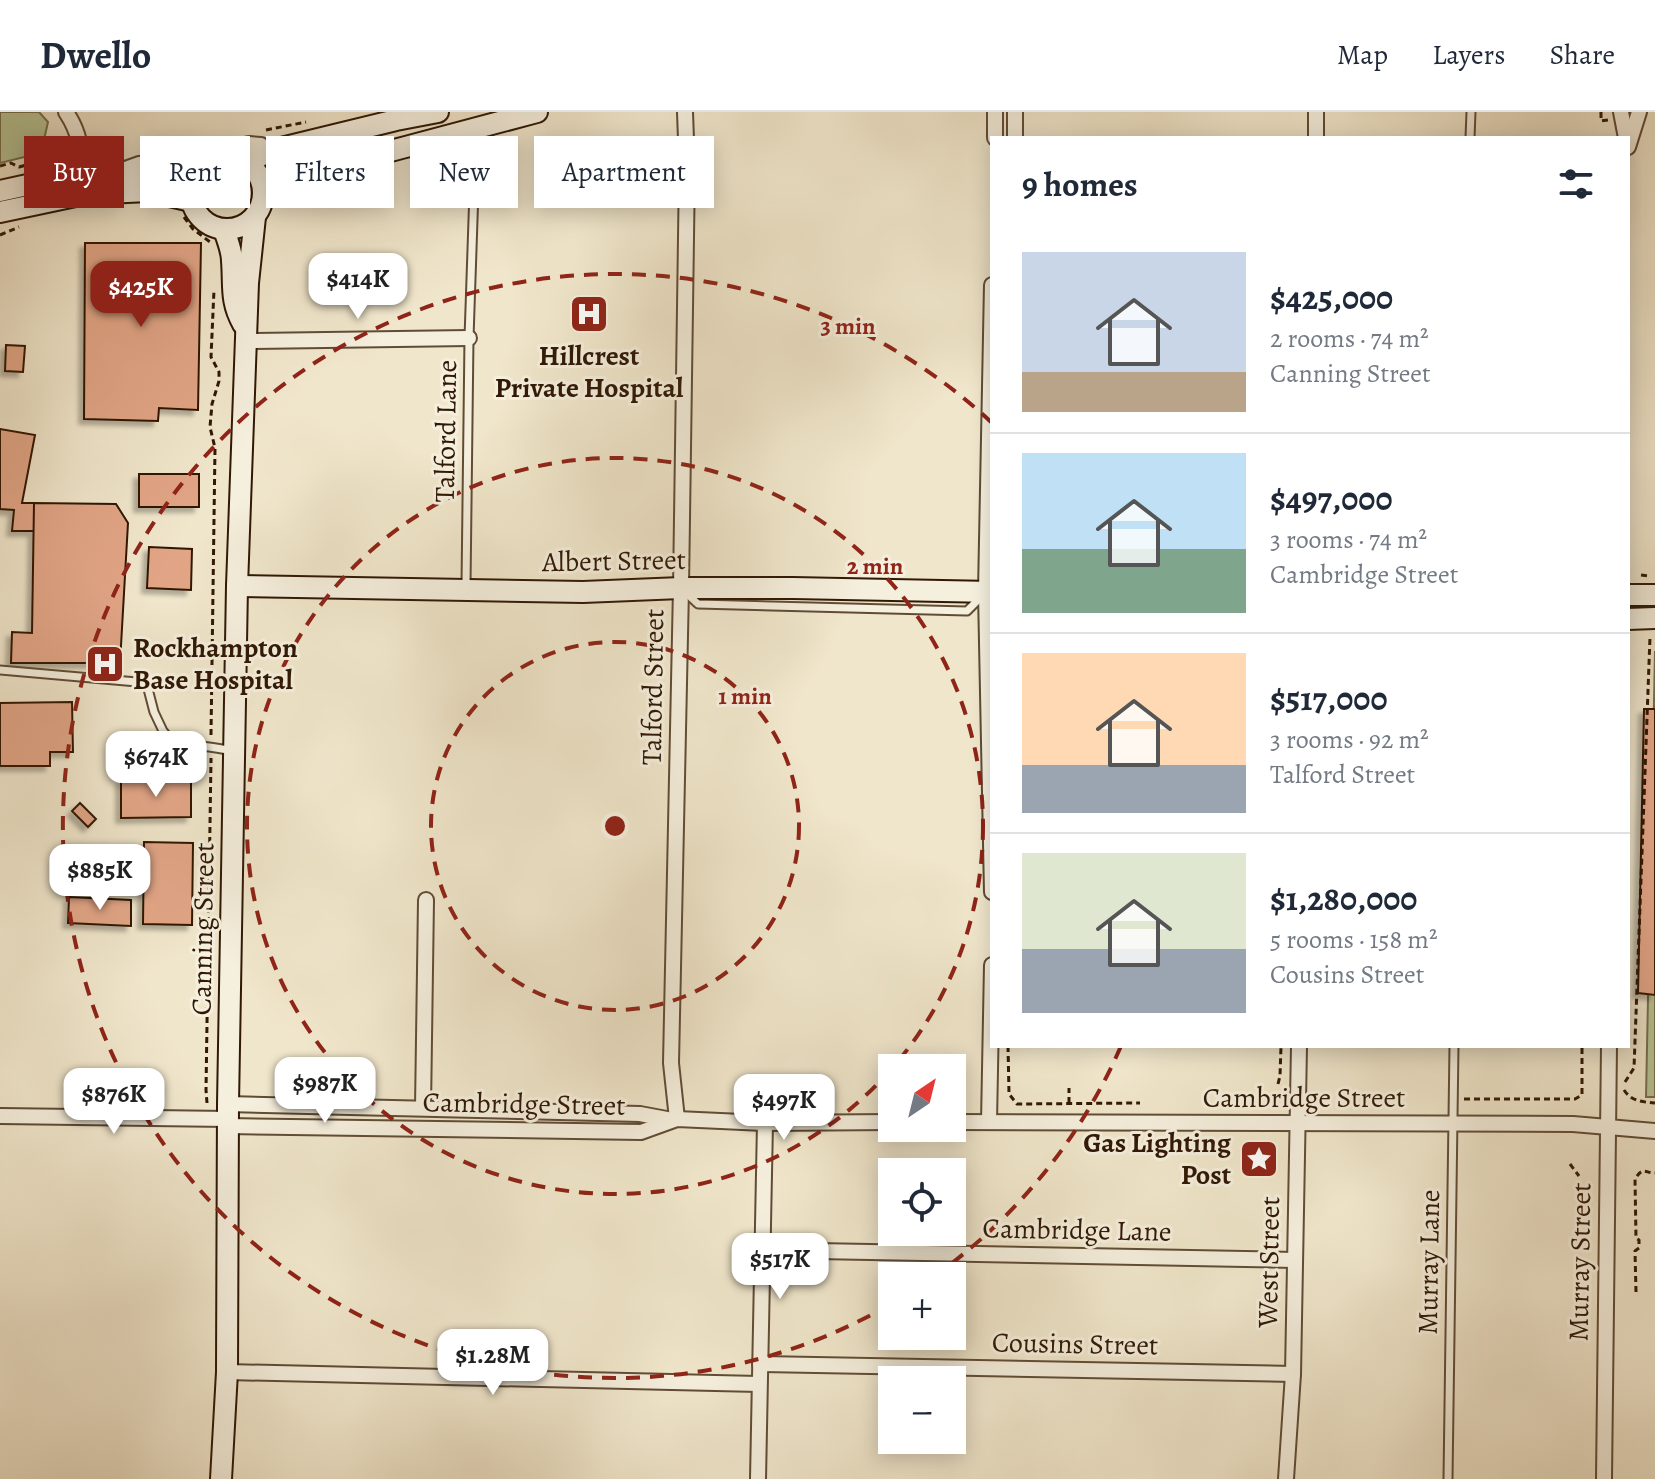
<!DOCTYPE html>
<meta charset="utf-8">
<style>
body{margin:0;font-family:Alegreya,serif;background:#f2f2f3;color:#1f2937;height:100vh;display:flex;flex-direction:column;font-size:30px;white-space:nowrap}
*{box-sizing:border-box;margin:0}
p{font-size:26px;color:#747a83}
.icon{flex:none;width:44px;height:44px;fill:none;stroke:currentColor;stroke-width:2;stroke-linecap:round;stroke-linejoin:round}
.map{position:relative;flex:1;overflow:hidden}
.panel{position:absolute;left:990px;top:24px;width:640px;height:912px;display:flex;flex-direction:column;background:#fff;border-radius:0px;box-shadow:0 4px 20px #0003}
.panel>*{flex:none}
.guide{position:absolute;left:24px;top:24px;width:760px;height:72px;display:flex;gap:16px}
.needle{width:52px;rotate:35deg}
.buttons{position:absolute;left:878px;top:942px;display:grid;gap:16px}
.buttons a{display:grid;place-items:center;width:88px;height:88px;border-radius:0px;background:#fff;box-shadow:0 4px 20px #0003;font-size:40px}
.price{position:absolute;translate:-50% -68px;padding:0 18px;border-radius:16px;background:#fff;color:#222;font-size:26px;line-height:52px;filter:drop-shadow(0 2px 4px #0008)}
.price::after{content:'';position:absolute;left:50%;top:48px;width:24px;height:18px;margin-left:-12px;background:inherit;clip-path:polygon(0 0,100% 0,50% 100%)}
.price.selected{background:#8f2418;color:#fff}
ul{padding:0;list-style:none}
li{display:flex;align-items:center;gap:24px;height:200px;padding:0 32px}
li+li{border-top:2px solid #e0e1e3}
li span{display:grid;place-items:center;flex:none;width:224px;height:160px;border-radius:0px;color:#555}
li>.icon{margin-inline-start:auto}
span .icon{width:96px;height:96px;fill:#fffc;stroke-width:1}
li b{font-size:34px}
h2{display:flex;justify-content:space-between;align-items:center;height:96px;padding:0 32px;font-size:34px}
.tag{padding:0 28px;border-radius:0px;background:#fff;box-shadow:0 4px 20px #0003;font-size:28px;line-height:72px}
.tag.selected{background:#8f2418;color:#fff}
header{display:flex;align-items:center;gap:48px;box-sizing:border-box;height:112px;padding:0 40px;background:#fff;border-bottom:2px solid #e0e1e3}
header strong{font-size:38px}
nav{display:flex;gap:44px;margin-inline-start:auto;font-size:28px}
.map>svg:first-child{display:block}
.green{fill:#b8c698;stroke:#746f4e;stroke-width:2}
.building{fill:#e1a586;stroke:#301805;stroke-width:2;filter:url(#shadow)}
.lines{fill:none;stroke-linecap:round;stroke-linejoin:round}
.lane-casing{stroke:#604c36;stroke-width:11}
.street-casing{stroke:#604c36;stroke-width:18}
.secondary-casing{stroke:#301805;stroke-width:24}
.path{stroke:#301805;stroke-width:3;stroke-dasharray:6 4;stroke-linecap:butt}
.lane{stroke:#f5efdd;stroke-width:7}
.street{stroke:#f5efdd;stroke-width:14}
.secondary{stroke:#f5efdd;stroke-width:20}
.ring{fill:none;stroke:#8f2418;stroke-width:4;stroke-dasharray:14 10}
.labels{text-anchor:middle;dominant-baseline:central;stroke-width:6;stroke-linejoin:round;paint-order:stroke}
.poi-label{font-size:28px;font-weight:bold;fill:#301805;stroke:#f5efdd}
.street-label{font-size:28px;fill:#301805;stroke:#f5efdd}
.centre{fill:#8f2418;stroke:#f5efdd;stroke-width:4}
.ring-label{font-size:24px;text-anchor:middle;font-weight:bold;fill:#8f2418;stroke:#f5efdd;stroke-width:6;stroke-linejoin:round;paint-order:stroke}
</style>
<header>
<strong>Dwello</strong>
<nav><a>Map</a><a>Layers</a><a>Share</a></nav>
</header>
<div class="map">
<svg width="1655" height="1367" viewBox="0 0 1655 1367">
<defs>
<filter id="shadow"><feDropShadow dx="-5" dy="5" stdDeviation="2" flood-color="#0004"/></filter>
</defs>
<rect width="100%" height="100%" fill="#f0e6cb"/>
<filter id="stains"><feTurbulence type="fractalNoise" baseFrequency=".0025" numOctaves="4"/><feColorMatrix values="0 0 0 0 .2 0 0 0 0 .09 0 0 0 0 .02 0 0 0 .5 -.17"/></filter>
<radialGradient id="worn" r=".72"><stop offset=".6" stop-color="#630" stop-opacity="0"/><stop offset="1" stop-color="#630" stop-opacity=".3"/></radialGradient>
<g class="green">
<polygon points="0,0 39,0 48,10 41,41 0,51"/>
<polygon points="1655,539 1655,985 1646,985"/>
</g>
<g class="building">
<polygon points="85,131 201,131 198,298 159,296 158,309 84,307"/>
<polygon points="6,233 25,234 23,260 5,259"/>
<polygon points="0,317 35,323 22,391 34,391 34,419 12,419 14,398 0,397"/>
<rect x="139" y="362" width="60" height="33"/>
<polygon points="34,391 116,392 128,411 120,551 11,551 12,520 32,521"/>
<polygon points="149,435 192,437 191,478 147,476"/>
<polygon points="72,590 73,640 50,640 50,654 0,654 0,591"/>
<polygon points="1644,597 1655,597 1655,883 1638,881"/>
<polygon points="121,668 191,668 191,705 121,706"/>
<polygon points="80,691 96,707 88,715 72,699"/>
<polygon points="144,730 193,731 192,813 143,812"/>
<polygon points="69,785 131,788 131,814 68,811"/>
</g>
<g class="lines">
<g class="lane-casing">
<g id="lane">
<polyline points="1470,26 1471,0"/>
<polyline points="466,474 469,226 476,19"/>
<polyline points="685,480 698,492 967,499 982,484"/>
<path d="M 0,558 L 137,570 L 147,573 L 154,600 L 163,619 L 171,629 C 191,634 211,634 232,639"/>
<polyline points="1448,1367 1454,934"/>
</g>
</g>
<g class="street-casing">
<g id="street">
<path d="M 66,0 C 80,21 81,36 82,61"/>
<polyline points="1621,0 1626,26"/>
<polyline points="995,26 995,0"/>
<polyline points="1015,26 1015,0"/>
<polyline points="1316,26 1316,0"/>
<polyline points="1628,35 1639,0"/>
<polyline points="125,57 139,52 166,50 249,32 261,33 269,39"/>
<polyline points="992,173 986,480 992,780"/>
<polyline points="246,229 469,226"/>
<polyline points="228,992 640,1002 672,1008"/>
<polyline points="423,996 426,788"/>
<polyline points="0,1004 228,1007"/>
<polyline points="677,1007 671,951 681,476 687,56 685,0"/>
<polyline points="952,1010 1573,1012 1655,1019"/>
<polyline points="989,1010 992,853"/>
<polyline points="228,1014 641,1020 677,1007 765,1011 892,1010"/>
<polyline points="762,1138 1295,1148"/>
<polyline points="760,1252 1293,1262"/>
<polyline points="227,1260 759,1272"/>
<polyline points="758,1367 765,1011"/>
<polyline points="1286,1367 1293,1262 1299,934"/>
<polyline points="1604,1367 1609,934"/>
</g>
</g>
<g class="secondary-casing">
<g id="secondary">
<circle cx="227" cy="81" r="36"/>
<polyline points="248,51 269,39 396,8 438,0"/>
<polyline points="0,79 82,61 161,62 193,67"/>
<polyline points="264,80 278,69 537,0"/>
<polyline points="0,100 85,82 148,79 191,89"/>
<path d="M 224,117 C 227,128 232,138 232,149 C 234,174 230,189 243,212"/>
<polyline points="237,474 583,480 681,476 793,476 992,480"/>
<polyline points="1628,483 1655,483"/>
<polyline points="1628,507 1655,506"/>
<polyline points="221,1367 227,1260 228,992 237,474 248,171 255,105"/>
</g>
</g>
<g class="path">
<polyline points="1601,0 1601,9 1608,8"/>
<polyline points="266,18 306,10"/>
<polyline points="0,54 11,51 19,55 33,51 57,38"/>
<polyline points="184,105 193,117 210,130"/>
<polyline points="0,123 19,115"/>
<polyline points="1641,463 1650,464"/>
<polyline points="211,623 215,336 210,315 212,292 219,269 219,260 211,245 214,178"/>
<polyline points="1008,934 1009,982 1017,992 1140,991"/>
<polyline points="1625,970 1634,956 1650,525"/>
<polyline points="1278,972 1280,964 1281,934"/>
<path d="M 1624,978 C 1631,989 1642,990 1655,991"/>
<polyline points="1464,987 1575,987 1582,983 1582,934"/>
<polyline points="207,991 206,978 211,646"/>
<polyline points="1069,991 1069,976"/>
<polyline points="1570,1052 1579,1064"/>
<path d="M 1636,1180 L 1635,1139 L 1639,1136 L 1639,1128 L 1636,1126 L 1635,1067 C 1643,1054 1645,1061 1655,1061"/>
</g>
<use href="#lane" class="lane"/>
<use href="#street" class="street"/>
<use href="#secondary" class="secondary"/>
</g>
<g class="ring">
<circle cx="615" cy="714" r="184"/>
<circle cx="615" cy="714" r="368"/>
<path d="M1121 934A552 552 0 0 1 936 1163M891 1192A552 552 0 1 1 991 310"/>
</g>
<defs>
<g id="hospital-square" transform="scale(2)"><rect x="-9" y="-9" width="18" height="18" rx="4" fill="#8f2418" stroke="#f5efdd"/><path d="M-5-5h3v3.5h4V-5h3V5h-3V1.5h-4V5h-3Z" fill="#fff"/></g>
<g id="sight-square" transform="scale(2)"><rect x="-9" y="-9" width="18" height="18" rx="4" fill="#8f2418" stroke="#f5efdd"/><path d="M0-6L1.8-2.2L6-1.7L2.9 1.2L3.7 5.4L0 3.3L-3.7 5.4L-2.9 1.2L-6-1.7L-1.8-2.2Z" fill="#fff"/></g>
</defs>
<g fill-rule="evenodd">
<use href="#hospital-square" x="589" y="202"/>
<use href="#hospital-square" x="105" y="552"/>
<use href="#sight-square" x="1259" y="1047"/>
</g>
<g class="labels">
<g class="poi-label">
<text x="589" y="244">Hillcrest<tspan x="589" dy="32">Private Hospital</tspan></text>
<text x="133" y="536" text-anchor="start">Rockhampton<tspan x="133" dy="32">Base Hospital</tspan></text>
<text x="1231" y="1031" text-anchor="end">Gas Lighting<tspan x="1231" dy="32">Post</tspan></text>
</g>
<g class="street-label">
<text transform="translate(446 319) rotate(-89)">Talford Lane</text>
<text transform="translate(614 449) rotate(-1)">Albert Street</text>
<text transform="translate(653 575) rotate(-89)">Talford Street</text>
<text transform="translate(203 817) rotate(-89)">Canning Street</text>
<text x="1304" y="986">Cambridge Street</text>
<text transform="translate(524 992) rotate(1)">Cambridge Street</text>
<text transform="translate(1077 1118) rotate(1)">Cambridge Lane</text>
<text transform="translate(1269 1150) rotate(-89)">West Street</text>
<text transform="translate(1429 1150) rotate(-89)">Murray Lane</text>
<text transform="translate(1580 1150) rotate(-89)">Murray Street</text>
<text transform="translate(1075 1232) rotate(1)">Cousins Street</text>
</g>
</g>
<circle cx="615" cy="714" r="12" class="centre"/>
<g class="ring-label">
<text x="848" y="222">3 min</text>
<text x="875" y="462">2 min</text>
<text x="745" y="592">1 min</text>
</g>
<rect width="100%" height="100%" filter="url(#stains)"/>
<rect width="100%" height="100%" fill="url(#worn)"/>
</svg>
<div class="buttons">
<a><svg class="needle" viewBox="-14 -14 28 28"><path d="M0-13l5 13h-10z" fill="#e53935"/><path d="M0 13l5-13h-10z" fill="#747a83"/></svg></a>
<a><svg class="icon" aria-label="locate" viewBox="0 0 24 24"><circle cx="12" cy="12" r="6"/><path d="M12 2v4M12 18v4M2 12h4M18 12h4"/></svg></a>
<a>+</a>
<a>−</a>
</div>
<b class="price" style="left:358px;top:209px">$414K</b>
<b class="price selected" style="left:141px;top:217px">$425K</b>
<b class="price" style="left:156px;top:687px">$674K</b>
<b class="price" style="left:100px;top:800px">$885K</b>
<b class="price" style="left:325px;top:1013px">$987K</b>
<b class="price" style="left:114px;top:1024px">$876K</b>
<b class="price" style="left:784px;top:1030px">$497K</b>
<b class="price" style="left:780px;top:1189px">$517K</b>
<b class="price" style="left:493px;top:1285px">$1.28M</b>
<div class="guide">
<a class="tag selected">Buy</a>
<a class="tag">Rent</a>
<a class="tag">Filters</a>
<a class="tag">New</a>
<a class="tag">Apartment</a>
</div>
<section class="panel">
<h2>9 homes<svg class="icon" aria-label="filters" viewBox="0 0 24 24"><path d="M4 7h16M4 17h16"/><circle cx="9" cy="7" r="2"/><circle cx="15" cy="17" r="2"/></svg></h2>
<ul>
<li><span style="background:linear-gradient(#c9d6e8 75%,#b9a48a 0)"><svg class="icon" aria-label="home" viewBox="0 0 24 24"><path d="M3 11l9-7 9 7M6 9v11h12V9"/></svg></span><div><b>$425,000</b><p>2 rooms · 74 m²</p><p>Canning Street</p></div></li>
<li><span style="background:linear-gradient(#bfe0f5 60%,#7fa58c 0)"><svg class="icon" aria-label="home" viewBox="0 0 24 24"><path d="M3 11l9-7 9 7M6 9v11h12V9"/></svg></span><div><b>$497,000</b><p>3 rooms · 74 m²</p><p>Cambridge Street</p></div></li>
<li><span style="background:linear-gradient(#ffd9b3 70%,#9aa5b1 0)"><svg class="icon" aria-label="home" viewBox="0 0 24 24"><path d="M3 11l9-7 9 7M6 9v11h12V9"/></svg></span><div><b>$517,000</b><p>3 rooms · 92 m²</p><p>Talford Street</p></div></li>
<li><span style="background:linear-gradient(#dfe7d0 60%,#9aa5b1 0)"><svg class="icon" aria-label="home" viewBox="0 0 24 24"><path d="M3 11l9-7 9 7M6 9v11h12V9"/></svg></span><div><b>$1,280,000</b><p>5 rooms · 158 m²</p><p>Cousins Street</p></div></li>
</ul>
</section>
</div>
